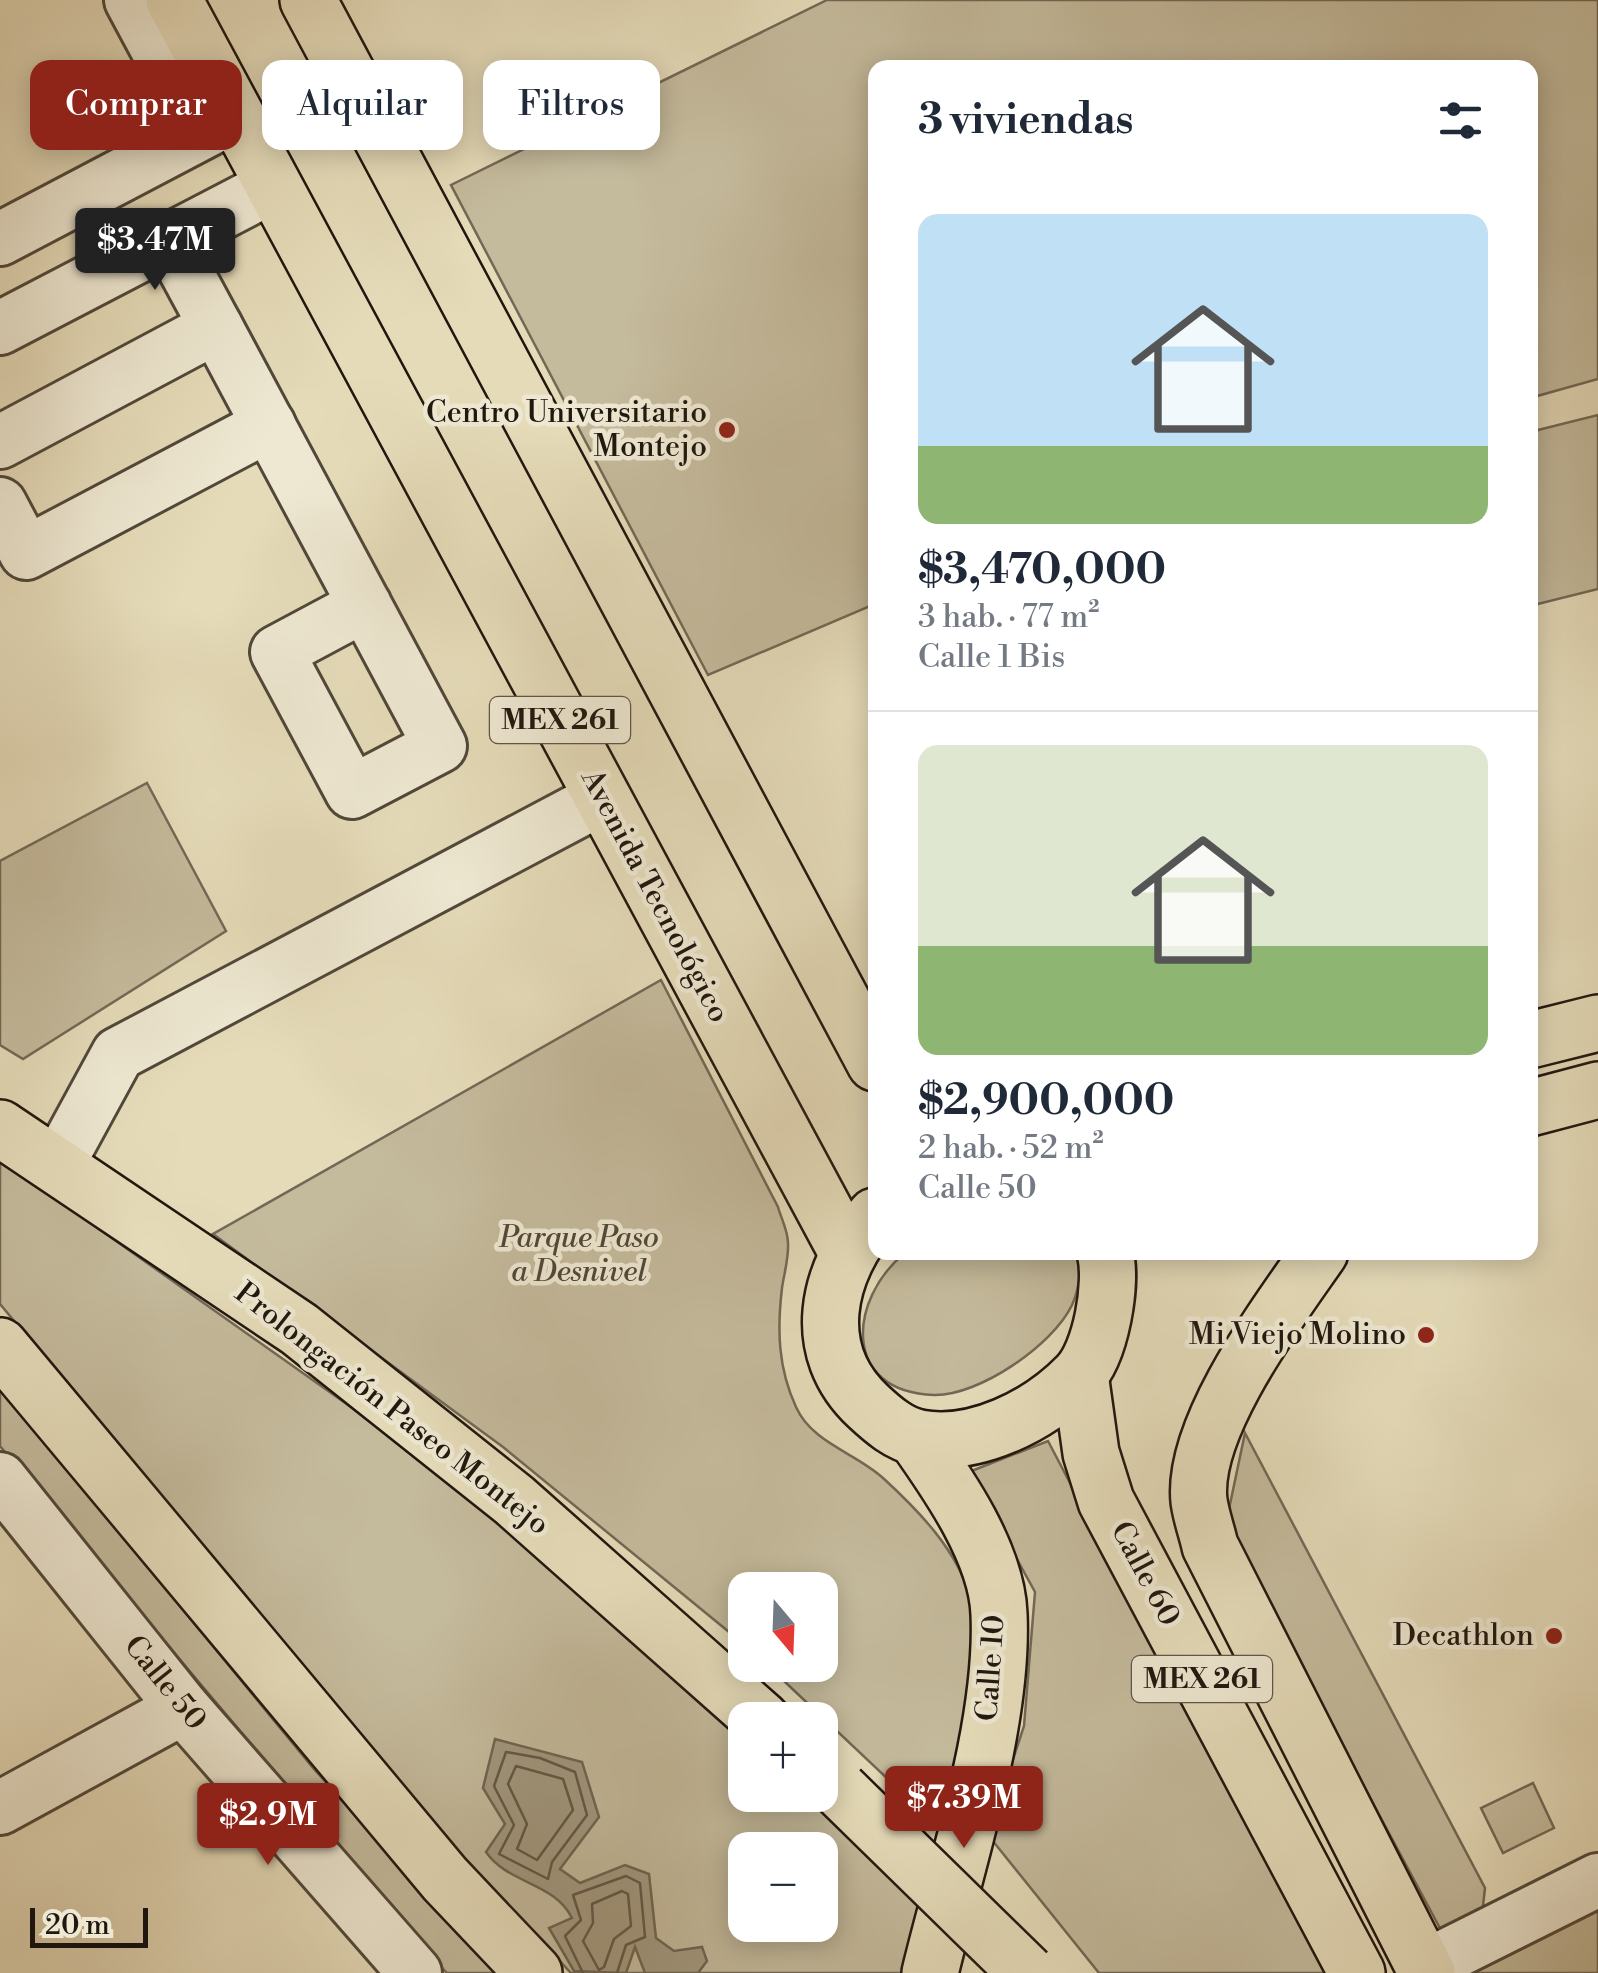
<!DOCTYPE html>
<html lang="es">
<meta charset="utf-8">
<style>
body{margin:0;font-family:"Libre Bodoni",serif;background:#f2f2f3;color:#1f2937;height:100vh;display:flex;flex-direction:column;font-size:38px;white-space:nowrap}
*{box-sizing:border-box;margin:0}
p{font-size:32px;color:#747a83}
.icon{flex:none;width:55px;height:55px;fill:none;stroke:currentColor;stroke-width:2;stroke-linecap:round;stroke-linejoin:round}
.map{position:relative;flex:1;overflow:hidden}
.sheet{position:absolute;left:868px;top:60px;width:670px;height:1200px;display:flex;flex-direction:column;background:#fff;border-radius:20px;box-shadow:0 5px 25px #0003}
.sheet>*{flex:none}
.hud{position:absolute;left:30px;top:60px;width:688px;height:90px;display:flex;gap:20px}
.needle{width:65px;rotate:161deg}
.controls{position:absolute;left:728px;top:1572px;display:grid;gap:20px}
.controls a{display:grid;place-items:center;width:110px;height:110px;border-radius:20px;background:#fff;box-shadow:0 5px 25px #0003;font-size:50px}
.scale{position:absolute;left:30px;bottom:25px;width:118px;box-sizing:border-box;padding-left:10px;border:5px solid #20170f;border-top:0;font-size:28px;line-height:35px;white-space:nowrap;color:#20170f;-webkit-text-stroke:8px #eee8d2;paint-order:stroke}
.price{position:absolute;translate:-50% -85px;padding:0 22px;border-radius:10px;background:#8f2418;color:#fff;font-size:32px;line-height:65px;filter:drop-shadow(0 2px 5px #0008)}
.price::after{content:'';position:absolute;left:50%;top:60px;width:30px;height:22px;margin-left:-15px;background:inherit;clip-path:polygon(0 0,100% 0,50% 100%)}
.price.current{background:#222;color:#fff}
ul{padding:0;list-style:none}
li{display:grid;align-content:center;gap:20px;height:530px;padding:0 50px}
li+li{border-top:2px solid #e0e1e3}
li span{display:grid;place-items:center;height:310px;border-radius:20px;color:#555}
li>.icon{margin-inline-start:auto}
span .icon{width:180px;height:180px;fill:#fffc;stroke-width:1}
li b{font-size:42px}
h2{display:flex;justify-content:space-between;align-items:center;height:120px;padding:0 50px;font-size:42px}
.tag{padding:0 35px;border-radius:20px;background:#fff;box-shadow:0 5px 25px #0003;font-size:35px;line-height:90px}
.tag.current{background:#8f2418;color:#fff}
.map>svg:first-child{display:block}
.green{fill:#c4ba9c;stroke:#726856;stroke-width:2.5;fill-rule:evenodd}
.water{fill:#a2987f;stroke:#6e6452;stroke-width:2.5}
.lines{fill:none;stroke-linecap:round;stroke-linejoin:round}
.shore{stroke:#615847;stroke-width:2.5}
.minor-casing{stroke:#51483a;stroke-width:58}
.major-casing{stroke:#20170f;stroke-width:60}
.minor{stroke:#eee8d2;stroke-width:52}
.major{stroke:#e5dbb9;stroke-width:55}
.major-bridge-casing{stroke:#20170f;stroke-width:60;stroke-linecap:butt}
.major-bridge{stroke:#e5dbb9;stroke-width:55}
.poi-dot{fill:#8f2418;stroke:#eee8d2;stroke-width:4}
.labels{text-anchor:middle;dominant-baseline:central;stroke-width:9;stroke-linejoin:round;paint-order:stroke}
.shield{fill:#eee8d2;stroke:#5e564a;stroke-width:2.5}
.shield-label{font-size:28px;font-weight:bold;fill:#20170f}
.poi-label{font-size:30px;fill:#20170f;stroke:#eee8d2;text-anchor:end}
.street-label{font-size:30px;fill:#20170f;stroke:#eee8d2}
.park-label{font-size:30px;font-style:italic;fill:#514839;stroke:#eee8d2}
</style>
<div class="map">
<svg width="1598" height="1973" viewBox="0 0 1598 1973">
<rect width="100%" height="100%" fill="#e5dbb9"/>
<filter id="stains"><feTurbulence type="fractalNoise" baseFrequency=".002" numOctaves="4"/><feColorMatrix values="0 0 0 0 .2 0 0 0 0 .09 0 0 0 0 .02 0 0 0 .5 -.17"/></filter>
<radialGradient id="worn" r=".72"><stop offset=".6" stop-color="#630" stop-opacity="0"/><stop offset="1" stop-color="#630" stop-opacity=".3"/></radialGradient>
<g class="green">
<polygon points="827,0 1598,0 1598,379 1530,398 1530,68 875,68 875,604 708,675 451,185"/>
<polygon points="1598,415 1598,589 1530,606 1530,432"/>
<polygon points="147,783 226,931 23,1059 0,1045 0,861"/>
<path d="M 661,980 L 778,1207 C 781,1218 788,1231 788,1243 C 789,1257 784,1274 782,1288 C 777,1330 778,1368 796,1407 C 812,1443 856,1453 883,1478 C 919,1511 958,1551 971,1599 C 986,1654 954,1774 944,1832 L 767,1665 L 820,1665 L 820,1590 L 745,1590 L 745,1645 L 503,1447 L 213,1234 Z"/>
<path d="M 0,1159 L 348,1405 L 600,1598 L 745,1726 L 745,1795 L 817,1795 L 924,1902 L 903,1973 L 571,1973 L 444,1836 L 0,1304 ZM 745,1850 L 820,1850 L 820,1925 L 745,1925 Z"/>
<path d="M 905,1253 L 1080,1253 C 1081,1271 1080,1288 1072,1305 C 1053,1345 979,1396 934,1395 C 841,1392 848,1299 905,1253 Z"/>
<polygon points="0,1387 313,1768 498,1973 447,1973 422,1947 0,1446"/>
<polygon points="1245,1433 1485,1888 1482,1915 1442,1932 1236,1548 1229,1509"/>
<polygon points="1048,1441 1327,1973 1099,1973 988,1835 1024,1726 1035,1592 969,1472"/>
<polygon points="1533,1783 1554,1828 1503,1853 1481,1808"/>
<polygon points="1594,1906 1598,1913 1598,1973 1467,1973"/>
</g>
<path class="water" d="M 495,1739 L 582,1762 L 599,1817 L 560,1869 L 580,1883 L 625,1865 L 649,1874 L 656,1938 L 674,1951 L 702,1947 L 707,1961 L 698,1973 L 645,1973 L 635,1947 L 626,1973 L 574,1971 L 549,1928 L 572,1918 C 554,1882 508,1884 486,1852 L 505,1824 L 483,1788 Z"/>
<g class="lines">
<g class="shore">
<polygon points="506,1752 540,1758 575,1772 587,1815 552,1862 548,1879 499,1854 514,1825 494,1786"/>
<polygon points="516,1766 563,1779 573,1810 537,1860 517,1849 527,1824 508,1784"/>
<polygon points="622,1891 628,1894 631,1926 614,1939 604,1967 599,1970 583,1941 593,1923 592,1904"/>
<polyline points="583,1973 565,1936 581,1920 573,1895 626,1876 640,1883 645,1937 626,1945 617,1973"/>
</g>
<g class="minor-casing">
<g id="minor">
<polyline points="131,0 176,84 236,115"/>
<polyline points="0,239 236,115"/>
<polyline points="169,240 216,327"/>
<polyline points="0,328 273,186"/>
<polyline points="0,442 216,327 440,746 352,792 277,652 365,605"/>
<polyline points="0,504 26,553 269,425"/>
<polyline points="57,1166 118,1054 602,798"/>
<polyline points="0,1479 183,1708 415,1973"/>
<polyline points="0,1808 183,1708"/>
<polyline points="1424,1967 1598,1880"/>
</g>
</g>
<g class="major-casing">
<g id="major">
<polyline points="174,0 848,1254"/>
<polyline points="308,0 875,1063"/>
<polyline points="1530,1040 1598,1023"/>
<polyline points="1530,1108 1598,1090"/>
<polyline points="0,1128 299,1329 514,1500 762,1720"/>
<path d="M 875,1216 C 826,1272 809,1351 868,1406 C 883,1420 899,1434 919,1438 C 975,1448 1039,1416 1078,1376 C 1101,1353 1113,1283 1105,1252"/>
<path d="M 1320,1252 C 1279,1311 1191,1427 1199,1501 C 1201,1516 1207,1532 1210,1546 L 1427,1973"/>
<polyline points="0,1346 445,1879 534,1973"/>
<polyline points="1080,1374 1091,1453 1106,1501 1357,1973"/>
<path d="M 915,1437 C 949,1485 997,1554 999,1614 C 1004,1724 956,1865 930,1973"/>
</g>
</g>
<use href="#minor" class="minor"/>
<use href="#major" class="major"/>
<g class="major-bridge-casing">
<polyline id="major-bridge" points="840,1790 1027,1973"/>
</g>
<use href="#major-bridge" class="major-bridge"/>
</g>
<g class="poi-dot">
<circle cx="727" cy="430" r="10"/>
<circle cx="1426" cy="1335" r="10"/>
<circle cx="1554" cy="1636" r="10"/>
</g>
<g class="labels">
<g class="shield">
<rect x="490" y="697" width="140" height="46" rx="8"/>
<rect x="1132" y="1656" width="140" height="46" rx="8"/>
</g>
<g class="shield-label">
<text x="560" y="720">MEX 261</text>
<text x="1202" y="1679">MEX 261</text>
</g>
<g class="poi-label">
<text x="707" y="413">Centro Universitario<tspan x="707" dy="34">Montejo</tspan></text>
<text x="1406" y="1335">Mi Viejo Molino</text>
<text x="1534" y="1636">Decathlon</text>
</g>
<g class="street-label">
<text transform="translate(655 896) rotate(62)">Avenida Tecnológico</text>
<text transform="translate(392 1409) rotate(38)">Prolongación Paseo Montejo</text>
<text transform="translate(1145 1574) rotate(62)">Calle 60</text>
<text transform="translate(991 1668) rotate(-86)">Calle 10</text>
<text transform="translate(165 1683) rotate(51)">Calle 50</text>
</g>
<g class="park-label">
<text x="579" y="1238">Parque Paso<tspan x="579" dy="34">a Desnivel</tspan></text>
</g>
</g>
<rect width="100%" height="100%" filter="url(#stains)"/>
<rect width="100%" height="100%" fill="url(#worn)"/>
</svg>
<div class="controls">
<a><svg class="needle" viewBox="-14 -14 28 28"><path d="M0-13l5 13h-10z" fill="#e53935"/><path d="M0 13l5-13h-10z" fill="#747a83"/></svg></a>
<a>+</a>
<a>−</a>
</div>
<div class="scale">20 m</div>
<b class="price current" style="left:155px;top:293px">$3.47M</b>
<b class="price" style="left:964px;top:1851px">$7.39M</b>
<b class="price" style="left:268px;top:1868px">$2.9M</b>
<div class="hud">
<a class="tag current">Comprar</a>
<a class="tag">Alquilar</a>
<a class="tag">Filtros</a>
</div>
<section class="sheet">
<h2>3 viviendas<svg class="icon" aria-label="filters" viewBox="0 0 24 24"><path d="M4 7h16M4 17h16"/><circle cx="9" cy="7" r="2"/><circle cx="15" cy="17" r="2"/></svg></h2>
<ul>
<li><span style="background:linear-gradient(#bfe0f5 75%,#8fb573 0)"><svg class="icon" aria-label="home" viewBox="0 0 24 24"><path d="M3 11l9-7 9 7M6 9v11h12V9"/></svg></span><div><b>$3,470,000</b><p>3 hab. · 77 m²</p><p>Calle 1 Bis</p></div></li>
<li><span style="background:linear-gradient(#dfe7d0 65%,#8fb573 0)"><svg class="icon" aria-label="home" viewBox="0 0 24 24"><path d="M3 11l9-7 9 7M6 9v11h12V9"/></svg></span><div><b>$2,900,000</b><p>2 hab. · 52 m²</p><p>Calle 50</p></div></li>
</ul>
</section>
</div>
